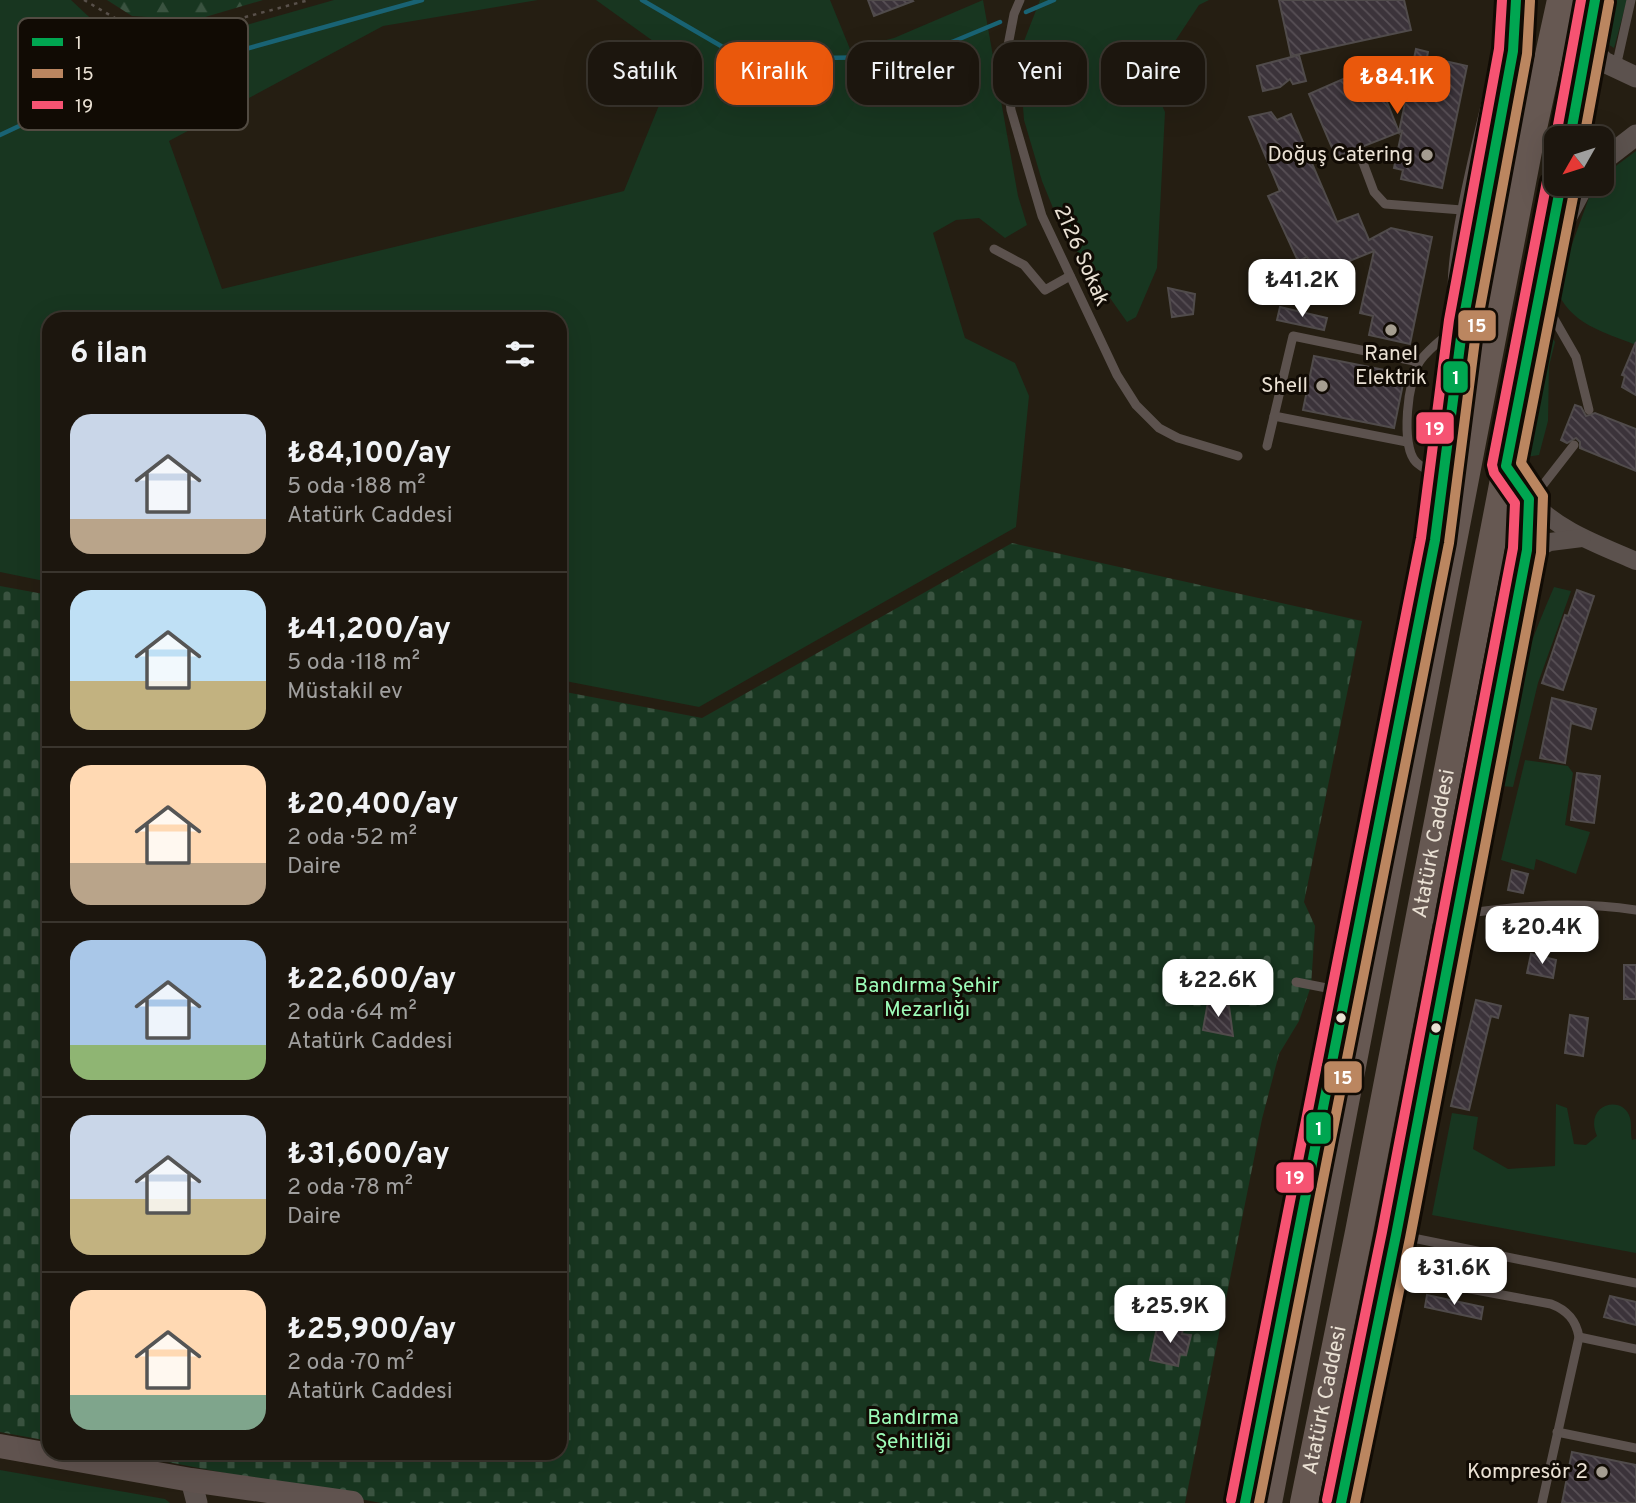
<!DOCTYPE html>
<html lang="tr">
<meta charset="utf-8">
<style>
body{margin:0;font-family:Overpass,sans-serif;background:#29231c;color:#f1f3f6;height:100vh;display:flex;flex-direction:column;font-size:26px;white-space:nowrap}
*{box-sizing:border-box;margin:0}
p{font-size:23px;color:#a09f9e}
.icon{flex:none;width:38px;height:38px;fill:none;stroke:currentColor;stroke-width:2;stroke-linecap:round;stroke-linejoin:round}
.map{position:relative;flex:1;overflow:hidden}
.panel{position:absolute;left:42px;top:312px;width:525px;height:1148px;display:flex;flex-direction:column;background:#1c160e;border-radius:21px;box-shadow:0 7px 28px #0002,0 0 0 2px #3a352e}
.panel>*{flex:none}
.banner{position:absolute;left:588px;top:42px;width:665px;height:63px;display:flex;gap:14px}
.needle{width:46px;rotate:231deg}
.controls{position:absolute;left:1544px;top:126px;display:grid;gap:14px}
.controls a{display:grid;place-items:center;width:70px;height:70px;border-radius:14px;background:#1c160e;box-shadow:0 7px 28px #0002,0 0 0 2px #3a352e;font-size:35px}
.price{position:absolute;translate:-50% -60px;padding:0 16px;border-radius:14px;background:#fff;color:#222;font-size:23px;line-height:46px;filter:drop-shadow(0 2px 4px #0008)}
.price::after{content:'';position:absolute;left:50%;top:42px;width:21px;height:16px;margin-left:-10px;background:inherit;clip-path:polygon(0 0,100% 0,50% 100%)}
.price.current{background:#ea580c;color:#fff}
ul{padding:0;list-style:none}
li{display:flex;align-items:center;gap:21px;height:175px;padding:0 28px}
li+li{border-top:2px solid #3a352e}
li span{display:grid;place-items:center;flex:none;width:196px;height:140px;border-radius:21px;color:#555}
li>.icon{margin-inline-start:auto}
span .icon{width:84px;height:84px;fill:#fffc;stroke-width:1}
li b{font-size:30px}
h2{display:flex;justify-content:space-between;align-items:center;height:84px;padding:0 28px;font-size:30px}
.tag{padding:0 24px;border-radius:21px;background:#1c160e;box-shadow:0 7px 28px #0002,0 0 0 2px #3a352e;font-size:24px;line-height:63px}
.tag.current{background:#ea580c;color:#fff}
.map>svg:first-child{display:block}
.green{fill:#183620}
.forest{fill:url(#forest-firs)}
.cemetery{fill:url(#cemetery-stones)}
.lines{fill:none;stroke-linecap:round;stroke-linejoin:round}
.stream{stroke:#196374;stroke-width:4.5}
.building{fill:url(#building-back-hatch);stroke:#504b4b;stroke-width:2}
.path{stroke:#58504a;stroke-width:2.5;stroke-dasharray:3.5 5;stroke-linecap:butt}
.service{stroke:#5c524e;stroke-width:9}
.minor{stroke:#5c524e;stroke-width:18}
.tertiary{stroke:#5c524e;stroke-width:21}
.secondary{stroke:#60534f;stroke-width:24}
.primary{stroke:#685a55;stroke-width:26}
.trunk{stroke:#665852;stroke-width:28}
.bus-1-casing{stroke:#110b04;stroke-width:16}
.bus-2-casing{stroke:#110b04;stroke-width:16}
.bus-3-casing{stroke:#110b04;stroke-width:16}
.bus-1{stroke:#00a651;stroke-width:10}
.bus-2{stroke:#bb8660;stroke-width:10}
.bus-3{stroke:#f65372;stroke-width:10}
.poi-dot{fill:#a59d90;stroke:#110b04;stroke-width:2.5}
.bus-dot{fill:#eae1d4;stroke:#110b04;stroke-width:2.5}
.labels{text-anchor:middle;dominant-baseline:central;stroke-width:6;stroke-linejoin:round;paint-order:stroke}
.poi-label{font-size:21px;fill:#eae1d4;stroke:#110b04;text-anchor:end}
.street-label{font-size:21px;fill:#eae1d4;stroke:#110b04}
.park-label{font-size:21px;fill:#9dfcb8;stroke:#110b04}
.key{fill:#110b04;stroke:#524b42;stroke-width:2}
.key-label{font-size:19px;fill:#eae1d4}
.line-badge{stroke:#110b04;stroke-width:2.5}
.badge-label{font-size:19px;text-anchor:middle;font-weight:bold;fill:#fff}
</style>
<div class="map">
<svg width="1636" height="1503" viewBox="0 0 1636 1503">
<defs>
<pattern id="forest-firs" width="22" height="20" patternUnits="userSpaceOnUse" patternTransform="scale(1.75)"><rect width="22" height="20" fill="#183620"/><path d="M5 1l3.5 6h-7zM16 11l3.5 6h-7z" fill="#3a5340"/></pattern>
<pattern id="cemetery-stones" width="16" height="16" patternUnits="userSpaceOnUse" patternTransform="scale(1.75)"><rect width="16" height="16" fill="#183620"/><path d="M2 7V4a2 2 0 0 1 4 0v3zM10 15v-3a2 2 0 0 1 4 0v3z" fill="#3a5340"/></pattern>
<pattern id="building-back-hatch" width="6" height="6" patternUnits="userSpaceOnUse" patternTransform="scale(1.75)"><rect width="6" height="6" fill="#3b333a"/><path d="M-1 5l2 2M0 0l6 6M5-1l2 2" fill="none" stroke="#585056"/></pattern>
</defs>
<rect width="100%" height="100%" fill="#251e12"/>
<g class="green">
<polygon points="0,0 71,0 103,30 169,47 334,0 538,0 383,26 169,141 222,289 624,191 673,71 653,41 596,0 830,0 850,49 894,38 983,0 1018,196 1027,225 1005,238 979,218 956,220 933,233 965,338 1015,363 1029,396 1016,527 699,707 560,680 560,318 49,318 49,582 0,572"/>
<polygon points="1040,0 1209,0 1199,5 1150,79 1165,112 1157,268 1136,317 1127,322 1062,230 1042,181 1024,120 1019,54"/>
<polygon points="1611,0 1627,0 1614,48 1603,41"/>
<path d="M 1636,151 L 1636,345 C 1604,332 1569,324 1556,288 L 1594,184 L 1601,184 L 1601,177 Z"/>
<polygon points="1545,323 1555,342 1549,366 1548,421 1539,455 1526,457 1520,453"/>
<path d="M 1554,587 L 1571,591 L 1538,683 L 1513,787 L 1501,786 C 1500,717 1527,650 1554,587 Z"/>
<polygon points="1525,760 1568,766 1573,773 1565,825 1590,832 1576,874 1536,859 1534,870 1501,860"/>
<path d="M 1556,1104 L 1567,1108 L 1574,1144 L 1586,1145 L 1597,1136 C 1583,1103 1624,1094 1630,1118 C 1632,1125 1630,1133 1632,1140 L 1636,1139 L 1636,1253 L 1432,1215 L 1452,1113 L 1478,1117 L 1473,1149 L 1508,1169 L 1555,1166 Z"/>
<polygon points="0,1470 165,1499 170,1503 0,1503"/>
</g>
<polygon class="forest" points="107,0 263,0 195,20 132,16"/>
<g class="cemetery">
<polygon points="1012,543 1362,621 1304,902 1315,926 1311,986 1299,1021 1279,1054 1262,1119 1185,1503 381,1503 121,1453 560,1452 560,691 702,718"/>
<polygon points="0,586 49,595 49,1441 0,1432"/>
</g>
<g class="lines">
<g class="stream">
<polyline points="642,0 721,46 758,59 881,57 952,42 1000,22"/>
<polyline points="1026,12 1054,0"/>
<polyline points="0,135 94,91 422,0"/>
</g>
</g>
<g class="building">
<polygon points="868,0 912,0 913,1 874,16"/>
<polygon points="1279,0 1404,0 1411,30 1291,56"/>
<polygon points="1416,49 1428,52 1427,57 1467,66 1442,188 1401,179 1403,170 1394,168 1402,131 1336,157 1309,94 1384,61 1388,73 1377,77 1399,132"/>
<polygon points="1299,55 1306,81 1293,84 1290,79 1280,87 1263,91 1257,66"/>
<polygon points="1271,112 1277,120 1291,114 1337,222 1358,214 1369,240 1391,228 1432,237 1410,344 1369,335 1373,316 1360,313 1374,251 1315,275 1307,257 1298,261 1268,196 1280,191 1249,117"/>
<polygon points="1168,288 1195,294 1193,314 1172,317"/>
<polygon points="1280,307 1327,318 1324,330 1277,320"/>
<polygon points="1636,342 1636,395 1622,387 1625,376 1622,375"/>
<polygon points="1314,356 1405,374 1394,428 1303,410"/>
<polygon points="1575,405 1581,407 1586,416 1595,413 1636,429 1636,471 1580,448 1580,442 1576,438 1567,443 1561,440"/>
<polygon points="1577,590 1594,596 1563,690 1542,683 1565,615 1568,616"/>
<polygon points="1552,698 1596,709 1591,729 1571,723 1565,763 1540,758"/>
<polygon points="1577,773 1600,776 1594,823 1571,820"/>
<polygon points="1512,870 1528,874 1523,893 1508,890"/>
<polygon points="1531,954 1556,960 1553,978 1527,973"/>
<rect x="1624" y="965" width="12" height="34"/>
<polygon points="1476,1000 1501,1006 1498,1018 1491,1016 1469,1110 1451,1106"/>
<polygon points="1208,1002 1229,1006 1233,1036 1203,1030"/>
<polygon points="1570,1015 1588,1018 1583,1056 1565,1053"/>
<polygon points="1427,1295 1483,1307 1481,1319 1425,1307"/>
<polygon points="1610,1296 1636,1302 1636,1325 1604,1317"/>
<polygon points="1158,1323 1183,1328 1182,1334 1191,1335 1186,1355 1180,1354 1178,1366 1150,1360"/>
<polygon points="1572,1452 1636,1465 1636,1503 1562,1503"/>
</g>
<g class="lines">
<polyline class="path" points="84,0 132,28 197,30 309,0"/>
<g class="service">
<polyline points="1020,0 1014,14 1005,61 1011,110 1042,216 1117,375 1136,405 1159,428 1178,438 1238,456"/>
<polyline points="1616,67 1631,0"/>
<polyline points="1362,160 1374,192 1385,204 1462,210"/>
<polyline points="994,249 1024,265 1045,290 1070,276"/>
<polyline points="1545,303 1576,357 1589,410"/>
<path d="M 1457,313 C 1437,285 1484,115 1492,76 L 1502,62"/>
<polyline points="1274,416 1407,442"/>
<polyline points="1267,446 1293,336 1419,362"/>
<path d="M 1439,477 C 1432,472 1422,468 1416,462 C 1400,446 1408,378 1420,361 C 1429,348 1444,338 1456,327"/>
<polyline points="1504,514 1539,490 1574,445"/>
<path d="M 1424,920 C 1496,908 1564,899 1636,910"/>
<polyline points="1296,982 1342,991"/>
<polyline points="1398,1235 1636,1283"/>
<path d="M 1390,1274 L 1551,1304 C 1567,1310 1576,1320 1579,1337 L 1542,1503"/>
<polyline points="1579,1337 1636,1349"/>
<polyline points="1557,1432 1636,1448"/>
</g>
<g class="minor">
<path d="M 1529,499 C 1557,530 1597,544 1636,561"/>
<polyline points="1486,573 1550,542 1582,538"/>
</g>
<g class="tertiary">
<polyline points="1587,45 1604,62 1636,77"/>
<polyline points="1601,162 1636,135"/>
<polyline points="1558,233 1584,184"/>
<polyline points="191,1480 197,1503"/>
</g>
<polyline class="secondary" points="0,1446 191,1480 352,1503"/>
<g class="primary">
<polyline points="1245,1503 1435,540 1463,322 1513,51 1516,0"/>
<polyline points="1341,1503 1396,1235 1527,550 1529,499 1506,466"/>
</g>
<g class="trunk">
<polyline points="1570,138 1595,0"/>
<polyline points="1268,1503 1528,151 1561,0"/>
<path id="s1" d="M 1304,1503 L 1359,1232 L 1561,184"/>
</g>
<g class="bus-1-casing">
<g id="bus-1">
<polyline points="1570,138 1595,0"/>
<polyline points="1245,1503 1435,540 1463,322 1513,51 1516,0"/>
<polyline points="1341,1503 1396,1235 1527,550 1529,499 1506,466 1561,184"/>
</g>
</g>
<g class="bus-2-casing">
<g id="bus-2">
<polyline points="1584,138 1609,2"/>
<polyline points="1259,1503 1449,543 1477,324 1527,54 1530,1"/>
<polyline points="1355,1503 1410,1238 1541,553 1543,496 1521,463 1575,187"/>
</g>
</g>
<g class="bus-3-casing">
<g id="bus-3">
<polyline points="1556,136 1581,0"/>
<polyline points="1231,1500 1421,538 1449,320 1499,49 1502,0"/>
<polyline points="1327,1500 1382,1232 1513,548 1515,503 1494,473 1492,465 1547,181"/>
</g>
</g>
<use href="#bus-1" class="bus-1"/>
<use href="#bus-2" class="bus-2"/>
<use href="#bus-3" class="bus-3"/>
</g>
<g class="poi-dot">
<circle cx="1427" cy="155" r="7"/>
<circle cx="1391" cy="330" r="7"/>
<circle cx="1322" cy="386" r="7"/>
<circle cx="1602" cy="1472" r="7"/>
</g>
<g class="bus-dot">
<circle cx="1341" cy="1018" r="6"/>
<circle cx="1436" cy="1028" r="6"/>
</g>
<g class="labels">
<g class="poi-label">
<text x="1413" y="155">Doğuş Catering</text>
<text x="1391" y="354" text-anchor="middle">Ranel<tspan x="1391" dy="24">Elektrik</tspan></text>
<text x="1308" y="386">Shell</text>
<text x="1588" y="1472">Kompresör 2</text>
</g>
<g class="street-label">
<text transform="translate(1081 256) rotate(66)">2126 Sokak</text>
<text stroke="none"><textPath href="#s1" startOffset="672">Atatürk Caddesi</textPath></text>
<text stroke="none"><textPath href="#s1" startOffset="105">Atatürk Caddesi</textPath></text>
</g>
<g class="park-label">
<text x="927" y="986">Bandırma Şehir<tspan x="927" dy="24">Mezarlığı</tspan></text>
<text x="913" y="1418">Bandırma<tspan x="913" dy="24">Şehitliği</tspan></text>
</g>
</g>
<rect x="18" y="18" width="230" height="112" rx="10" class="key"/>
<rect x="32" y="38" width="31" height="8" fill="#00a651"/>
<rect x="32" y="69" width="31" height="9" fill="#bb8660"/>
<rect x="32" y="101" width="31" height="8" fill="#f65372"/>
<g class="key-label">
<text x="75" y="49">1</text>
<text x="75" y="80">15</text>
<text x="75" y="112">19</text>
</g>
<g class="line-badge">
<rect x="1457" y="309" width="40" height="33" rx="7" fill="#bb8660"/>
<rect x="1442" y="360" width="27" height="34" rx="7" fill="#00a651"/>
<rect x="1415" y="411" width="40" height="34" rx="7" fill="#f65372"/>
<rect x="1323" y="1060" width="40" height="34" rx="7" fill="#bb8660"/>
<rect x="1305" y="1111" width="27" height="34" rx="7" fill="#00a651"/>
<rect x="1275" y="1161" width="40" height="33" rx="7" fill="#f65372"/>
</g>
<g class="badge-label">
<text x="1477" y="332">15</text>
<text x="1456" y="384">1</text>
<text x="1435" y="435">19</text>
<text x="1343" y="1084">15</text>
<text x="1319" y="1135">1</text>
<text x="1295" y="1184">19</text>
</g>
</svg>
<div class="controls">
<a><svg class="needle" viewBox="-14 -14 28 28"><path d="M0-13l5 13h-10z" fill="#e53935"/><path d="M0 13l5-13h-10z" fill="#a09f9e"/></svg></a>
</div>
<b class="price current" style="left:1397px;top:116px">₺84.1K</b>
<b class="price" style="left:1302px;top:319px">₺41.2K</b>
<b class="price" style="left:1542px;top:966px">₺20.4K</b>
<b class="price" style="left:1218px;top:1019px">₺22.6K</b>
<b class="price" style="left:1454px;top:1307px">₺31.6K</b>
<b class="price" style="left:1170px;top:1345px">₺25.9K</b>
<div class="banner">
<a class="tag">Satılık</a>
<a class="tag current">Kiralık</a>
<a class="tag">Filtreler</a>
<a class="tag">Yeni</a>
<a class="tag">Daire</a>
</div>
<section class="panel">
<h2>6 ilan<svg class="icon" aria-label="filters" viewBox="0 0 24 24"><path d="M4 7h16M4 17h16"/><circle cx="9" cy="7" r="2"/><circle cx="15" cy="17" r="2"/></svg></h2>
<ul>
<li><span style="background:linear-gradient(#c9d6e8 75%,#b9a48a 0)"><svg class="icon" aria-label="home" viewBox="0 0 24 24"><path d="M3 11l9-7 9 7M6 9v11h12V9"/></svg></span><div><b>₺84,100/ay</b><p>5 oda · 188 m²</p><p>Atatürk Caddesi</p></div></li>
<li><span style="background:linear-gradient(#bfe0f5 65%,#c2b280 0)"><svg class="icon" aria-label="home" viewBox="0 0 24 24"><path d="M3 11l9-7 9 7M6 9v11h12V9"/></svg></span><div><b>₺41,200/ay</b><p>5 oda · 118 m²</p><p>Müstakil ev</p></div></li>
<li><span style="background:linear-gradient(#ffd9b3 70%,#b9a48a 0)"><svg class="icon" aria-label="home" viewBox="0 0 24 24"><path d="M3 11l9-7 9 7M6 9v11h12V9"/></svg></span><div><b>₺20,400/ay</b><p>2 oda · 52 m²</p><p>Daire</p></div></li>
<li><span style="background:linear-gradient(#a9c7e8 75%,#8fb573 0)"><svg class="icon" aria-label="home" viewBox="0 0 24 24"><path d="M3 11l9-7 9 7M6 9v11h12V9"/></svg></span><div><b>₺22,600/ay</b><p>2 oda · 64 m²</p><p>Atatürk Caddesi</p></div></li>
<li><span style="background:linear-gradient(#c9d6e8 60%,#c2b280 0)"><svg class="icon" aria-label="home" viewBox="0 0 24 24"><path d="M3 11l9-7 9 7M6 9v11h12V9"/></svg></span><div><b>₺31,600/ay</b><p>2 oda · 78 m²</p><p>Daire</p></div></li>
<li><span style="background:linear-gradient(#ffd9b3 75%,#7fa58c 0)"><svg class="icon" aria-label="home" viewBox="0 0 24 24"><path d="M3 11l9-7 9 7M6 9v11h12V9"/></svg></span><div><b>₺25,900/ay</b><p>2 oda · 70 m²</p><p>Atatürk Caddesi</p></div></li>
</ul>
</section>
</div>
